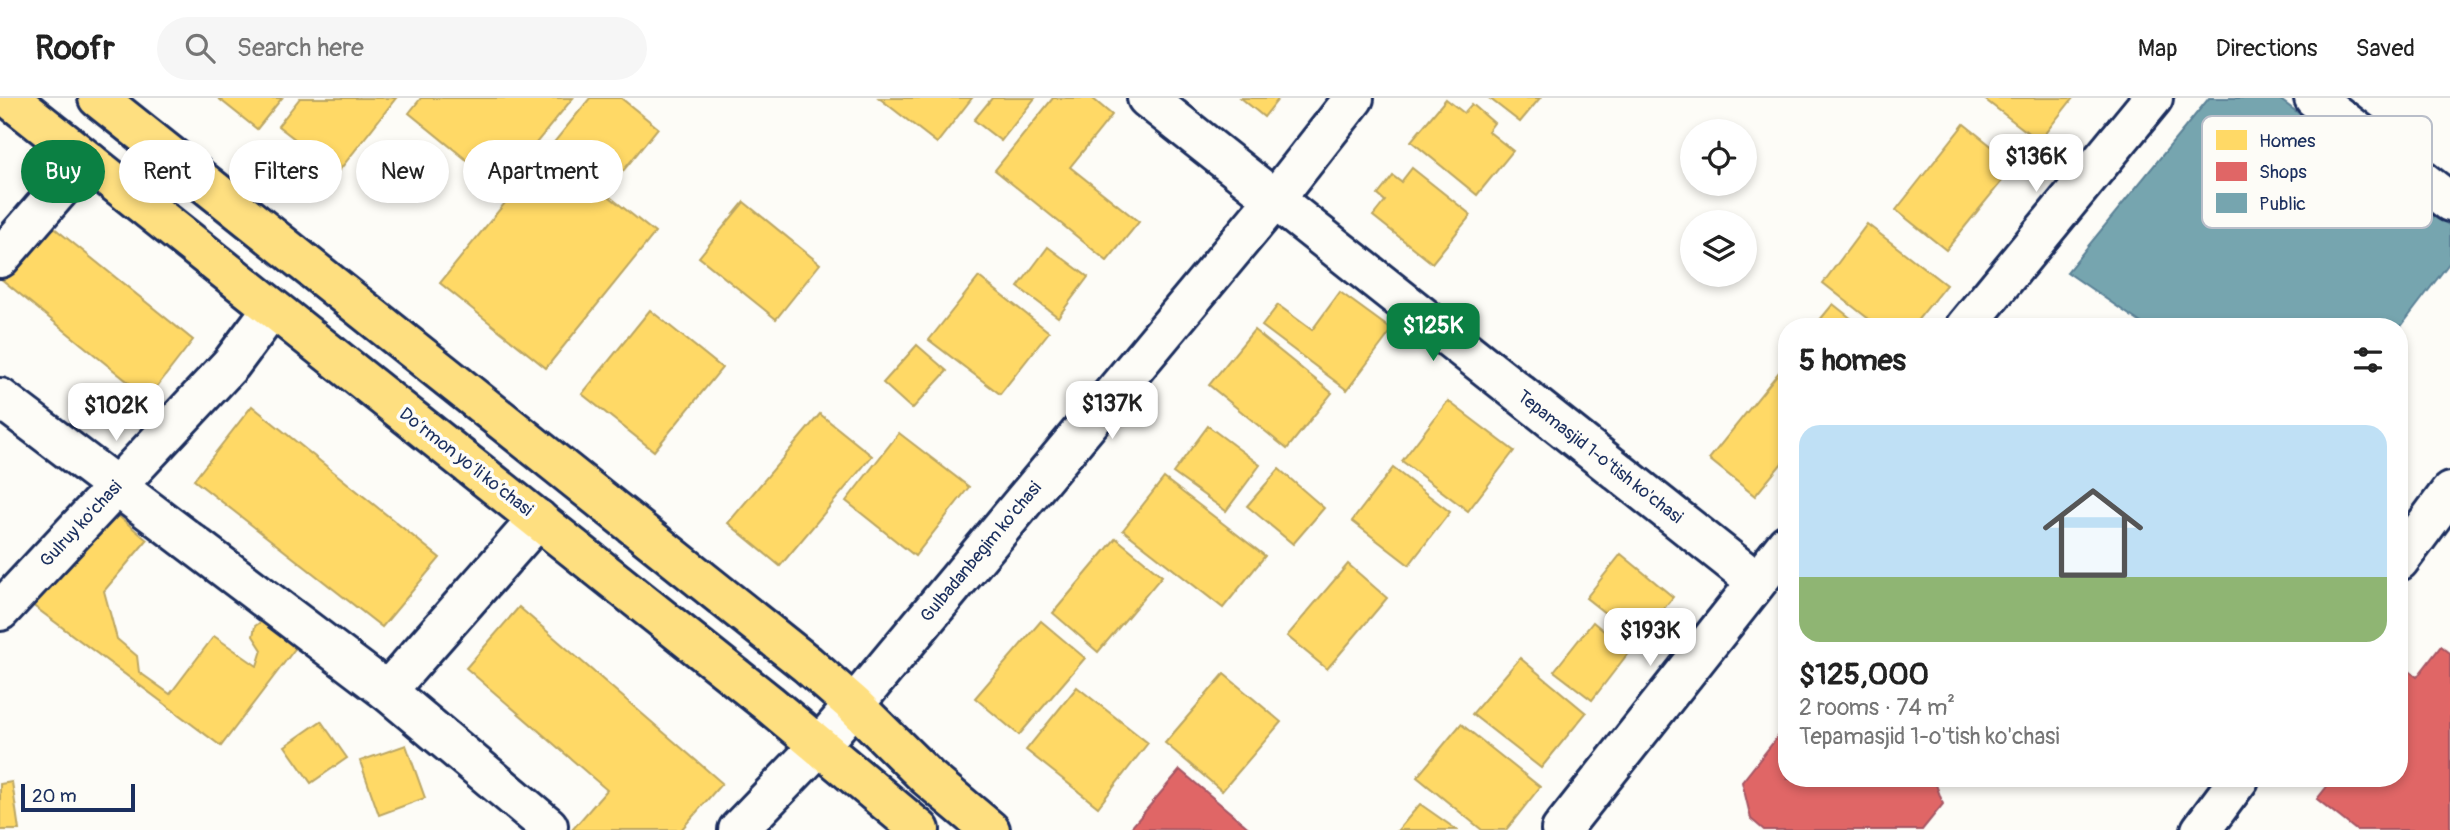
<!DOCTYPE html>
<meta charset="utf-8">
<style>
body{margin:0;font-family:Pangolin,sans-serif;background:#f6f6f6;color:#222;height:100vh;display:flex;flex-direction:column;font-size:26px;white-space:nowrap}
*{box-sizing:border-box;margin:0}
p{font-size:23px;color:#767676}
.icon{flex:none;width:38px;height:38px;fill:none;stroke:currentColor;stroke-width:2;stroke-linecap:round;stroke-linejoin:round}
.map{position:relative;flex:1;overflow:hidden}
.sheet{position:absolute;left:1778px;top:220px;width:630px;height:469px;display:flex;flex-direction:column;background:#fff;border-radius:28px;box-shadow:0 4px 10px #0003}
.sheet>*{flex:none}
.hud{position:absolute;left:21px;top:42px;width:665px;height:63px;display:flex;gap:14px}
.fabs{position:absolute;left:1680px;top:21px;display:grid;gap:14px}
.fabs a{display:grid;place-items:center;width:77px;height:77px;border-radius:50%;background:#fff;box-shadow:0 4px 10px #0003;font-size:35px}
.scale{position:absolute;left:21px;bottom:18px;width:114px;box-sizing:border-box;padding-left:7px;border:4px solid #1b2f5e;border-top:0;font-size:19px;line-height:24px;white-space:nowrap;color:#1b2f5e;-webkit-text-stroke:5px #fdfcf7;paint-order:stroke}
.price{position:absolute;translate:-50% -60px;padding:0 16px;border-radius:14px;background:#fff;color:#222;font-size:23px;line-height:46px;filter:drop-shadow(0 2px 4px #0008)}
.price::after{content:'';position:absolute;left:50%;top:42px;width:21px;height:16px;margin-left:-10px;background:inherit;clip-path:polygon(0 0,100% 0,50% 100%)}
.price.selected{background:#0b8043;color:#fff}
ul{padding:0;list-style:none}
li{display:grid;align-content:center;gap:14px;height:371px;padding:0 21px}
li+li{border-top:2px solid #e0e0e0}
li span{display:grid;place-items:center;height:217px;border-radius:21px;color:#555}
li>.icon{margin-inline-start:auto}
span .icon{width:126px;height:126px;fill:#fffc;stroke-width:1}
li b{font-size:30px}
h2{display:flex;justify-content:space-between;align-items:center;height:84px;padding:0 21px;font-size:30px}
.chip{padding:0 24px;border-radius:32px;background:#fff;box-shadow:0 4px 10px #0003;font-size:24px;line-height:63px}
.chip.selected{background:#0b8043;color:#fff}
header{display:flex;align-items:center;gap:42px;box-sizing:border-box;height:98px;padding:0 35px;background:#fff;border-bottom:2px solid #e0e0e0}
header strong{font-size:33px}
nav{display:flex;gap:38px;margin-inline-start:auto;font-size:24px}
.search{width:490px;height:63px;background:#f6f6f6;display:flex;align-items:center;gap:18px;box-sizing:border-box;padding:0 24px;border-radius:38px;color:#767676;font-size:26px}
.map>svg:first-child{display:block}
.homes{fill:#ffd966;stroke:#bba664;stroke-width:2}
.shops{fill:#e06666;stroke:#a55664;stroke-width:2}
.public{fill:#76a5af;stroke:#5b8297;stroke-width:2}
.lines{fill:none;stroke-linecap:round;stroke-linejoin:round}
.minor-casing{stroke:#1b2f5e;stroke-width:44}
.major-casing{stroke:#1b2f5e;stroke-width:44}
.minor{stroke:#fdfcf7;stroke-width:38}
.major{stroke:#fedf80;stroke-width:38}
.labels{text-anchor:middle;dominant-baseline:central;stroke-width:7;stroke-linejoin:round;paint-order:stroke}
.street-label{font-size:18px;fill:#1b2f5e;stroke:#fdfcf7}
.key{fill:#fdfcf7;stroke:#b9bec9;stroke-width:2}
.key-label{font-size:19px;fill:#1b2f5e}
</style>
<header>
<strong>Roofr</strong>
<div class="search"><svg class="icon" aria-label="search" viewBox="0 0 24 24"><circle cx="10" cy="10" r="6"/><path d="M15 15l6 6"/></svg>Search here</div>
<nav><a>Map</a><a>Directions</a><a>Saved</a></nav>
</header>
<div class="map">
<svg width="2450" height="732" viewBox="0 0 2450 732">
<rect width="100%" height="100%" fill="#fdfcf7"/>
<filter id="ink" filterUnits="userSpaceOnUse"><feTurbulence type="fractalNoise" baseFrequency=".0143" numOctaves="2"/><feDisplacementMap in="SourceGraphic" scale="14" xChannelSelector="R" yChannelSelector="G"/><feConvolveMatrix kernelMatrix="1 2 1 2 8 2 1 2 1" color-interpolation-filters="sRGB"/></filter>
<g filter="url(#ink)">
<g class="homes">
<polygon points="218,0 282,0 257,31"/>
<polygon points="300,0 396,0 338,74 278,28"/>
<polygon points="421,0 573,0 500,89 409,15"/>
<polygon points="590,0 621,0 658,30 605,95 655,135 546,270 440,185"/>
<polygon points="879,0 972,0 937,45"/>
<polygon points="992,0 1035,0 1001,43 974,22"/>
<polygon points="1053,0 1092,0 1112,17 1070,69 1139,124 1107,163 995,72"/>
<polygon points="1241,0 1279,0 1264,19"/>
<polygon points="1489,0 1540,0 1520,24"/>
<polygon points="1983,0 2073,0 2039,43"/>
<polygon points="1446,1 1464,15 1472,6 1494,25 1488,33 1513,53 1477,97 1411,43"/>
<polygon points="1964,26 2015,67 1946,152 1896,112"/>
<polygon points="1412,70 1471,117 1432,165 1373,118 1385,103 1378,97 1393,78 1401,84"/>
<polygon points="744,104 820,166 776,221 699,159"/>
<polygon points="42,120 193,242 148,300 0,180 0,173"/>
<polygon points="1867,126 1946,187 1912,229 1879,229 1823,185"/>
<polygon points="1048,149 1088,179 1058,219 1018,189"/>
<polygon points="979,179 1049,234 1000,296 929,242"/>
<polygon points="1340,194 1392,232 1347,292 1262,228 1278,207 1312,232"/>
<polygon points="1833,206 1862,229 1814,229"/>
<polygon points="650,212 722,270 654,353 582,296"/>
<polygon points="1254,232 1332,295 1287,351 1209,287"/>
<polygon points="917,247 947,273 912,311 883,285"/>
<polygon points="1787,264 1787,359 1755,398 1709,361"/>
<polygon points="1448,303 1514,353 1468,413 1402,363"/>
<polygon points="252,308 440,460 382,529 194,382"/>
<polygon points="820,316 872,358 780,468 728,425"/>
<polygon points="1208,328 1260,367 1226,413 1173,375"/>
<polygon points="899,335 969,389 915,458 846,403"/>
<polygon points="1393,370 1450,414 1409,467 1352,423"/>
<polygon points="1279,371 1324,410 1293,446 1247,408"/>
<polygon points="1164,380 1265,458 1223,510 1123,432"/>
<polygon points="109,410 147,442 104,493 117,541 137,558 139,574 170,596 214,538 257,568 262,552 253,538 255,528 262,523 297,548 221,648 27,503"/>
<polygon points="1116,440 1162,478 1098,554 1053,515"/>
<polygon points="1621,456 1673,499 1639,542 1586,500"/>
<polygon points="1348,466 1387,500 1327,571 1287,538"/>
<polygon points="519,509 722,685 681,732 572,732 607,692 466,570"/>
<polygon points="1041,523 1085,560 1019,637 975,600"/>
<polygon points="1593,524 1629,554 1592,602 1554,573"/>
<polygon points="1520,560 1586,615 1541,670 1472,616"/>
<polygon points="1224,576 1281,624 1222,693 1165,645"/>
<polygon points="1077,589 1148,645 1098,709 1026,652"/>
<polygon points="321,623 347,660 311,685 285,648"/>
<polygon points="1461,626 1540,689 1506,732 1482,732 1417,679"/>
<polygon points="406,647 425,700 379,717 360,663"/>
<polygon points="12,684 19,732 0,732 0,686"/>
<polygon points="1420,706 1457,732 1398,732"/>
</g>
<g class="shops">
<polygon points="2441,548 2450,555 2450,732 2356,732 2317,701 2333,681 2399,681 2399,583 2408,572 2417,579"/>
<polygon points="1787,627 1787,681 1934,681 1943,706 1922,732 1764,732 1751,721 1742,684"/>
<polygon points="1180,672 1251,732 1130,731"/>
</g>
<polygon class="public" points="2209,0 2278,0 2450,128 2450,164 2399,231 2147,229 2067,174"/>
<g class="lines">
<g class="minor-casing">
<g id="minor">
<polyline points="1147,0 1756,483"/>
<polyline points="2314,0 2450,104"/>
<polyline points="0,160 60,91 89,64"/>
<polyline points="1965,229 2153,0"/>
<polyline points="0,300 387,593 548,728"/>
<polyline points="2399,463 2450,394"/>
<polyline points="0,513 231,266 272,211"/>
<polyline points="387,593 538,421"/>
<polyline points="738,732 820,647 854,607 1275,101 1354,0"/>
<polyline points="1561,732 1787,446"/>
<polyline points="2201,732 2239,681"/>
</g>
</g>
<g class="major-casing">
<g id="major">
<polyline points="9,0 768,605 920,732"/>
<polyline points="98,0 807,566 854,607 927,679 990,732"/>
</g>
</g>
<use href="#minor" class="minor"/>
<use href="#major" class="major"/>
</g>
</g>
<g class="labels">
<g class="street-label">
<text transform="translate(1600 359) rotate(38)">Tepamasjid 1-o'tish ko'chasi</text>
<text transform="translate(466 364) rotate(38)">Do‘rmon yo‘li ko‘chasi</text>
<text transform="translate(81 426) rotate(-47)">Gulruy ko'chasi</text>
<text transform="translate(981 454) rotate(-50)">Gulbadanbegim ko'chasi</text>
</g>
</g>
<rect x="2202" y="18" width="230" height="112" rx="10" class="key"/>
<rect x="2216" y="32" width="31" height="20" fill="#ffd966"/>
<rect x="2216" y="64" width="31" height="19" fill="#e06666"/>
<rect x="2216" y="95" width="31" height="20" fill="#76a5af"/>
<g class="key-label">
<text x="2259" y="49">Homes</text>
<text x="2259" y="80">Shops</text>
<text x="2259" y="112">Public</text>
</g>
</svg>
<div class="fabs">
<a><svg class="icon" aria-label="locate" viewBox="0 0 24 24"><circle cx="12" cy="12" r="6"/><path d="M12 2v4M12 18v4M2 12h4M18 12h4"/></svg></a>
<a><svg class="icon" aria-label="layers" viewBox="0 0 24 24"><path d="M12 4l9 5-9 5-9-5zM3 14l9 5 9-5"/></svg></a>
</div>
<div class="scale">20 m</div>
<b class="price" style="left:2036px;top:96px">$136K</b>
<b class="price selected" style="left:1433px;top:265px">$125K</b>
<b class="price" style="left:1112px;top:343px">$137K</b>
<b class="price" style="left:116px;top:345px">$102K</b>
<b class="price" style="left:1650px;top:570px">$193K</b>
<div class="hud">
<a class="chip selected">Buy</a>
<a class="chip">Rent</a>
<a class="chip">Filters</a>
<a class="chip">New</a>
<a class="chip">Apartment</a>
</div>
<section class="sheet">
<h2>5 homes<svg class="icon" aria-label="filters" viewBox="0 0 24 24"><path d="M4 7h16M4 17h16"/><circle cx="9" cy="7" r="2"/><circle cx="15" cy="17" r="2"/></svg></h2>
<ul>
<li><span style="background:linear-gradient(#bfe0f5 70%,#8fb573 0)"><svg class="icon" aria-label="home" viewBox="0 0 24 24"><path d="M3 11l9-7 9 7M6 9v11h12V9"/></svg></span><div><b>$125,000</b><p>2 rooms · 74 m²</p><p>Tepamasjid 1-o'tish ko'chasi</p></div></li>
</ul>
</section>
</div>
